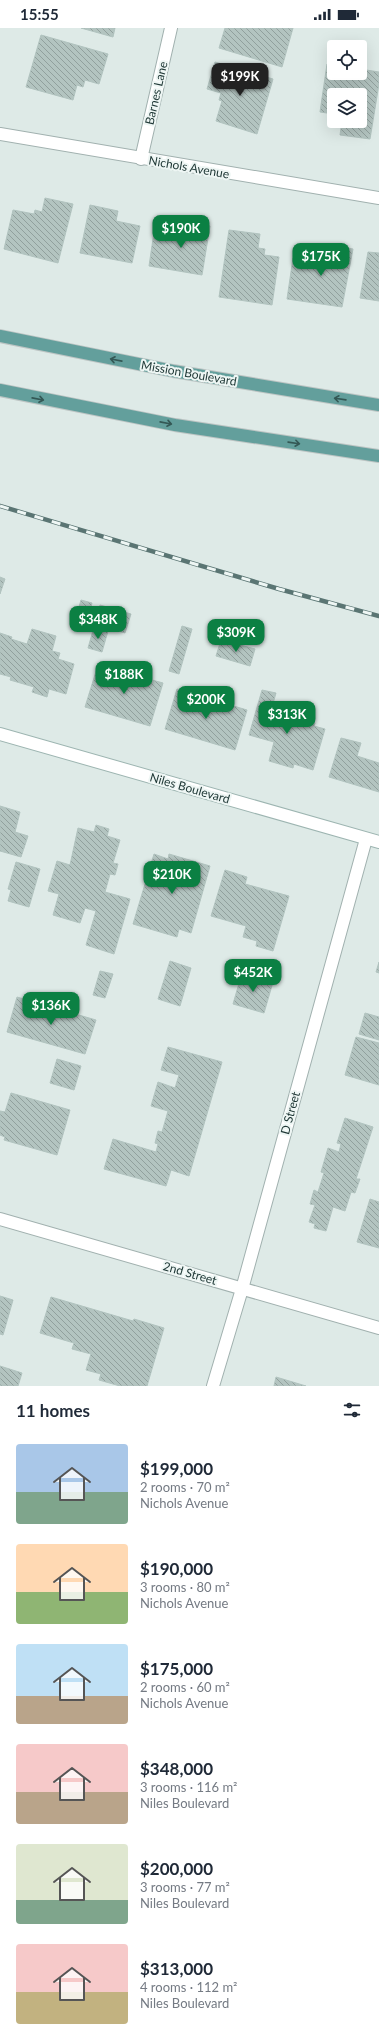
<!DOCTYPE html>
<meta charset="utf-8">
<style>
body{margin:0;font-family:Lato,sans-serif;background:#f2f2f3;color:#1f2937;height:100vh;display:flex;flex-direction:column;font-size:15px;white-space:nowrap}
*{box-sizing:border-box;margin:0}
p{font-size:13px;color:#747a83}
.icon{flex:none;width:22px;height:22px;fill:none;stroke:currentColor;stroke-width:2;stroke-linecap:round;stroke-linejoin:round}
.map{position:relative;height:1358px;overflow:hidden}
.sheet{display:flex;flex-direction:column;background:#fff;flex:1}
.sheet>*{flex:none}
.tools{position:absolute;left:327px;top:12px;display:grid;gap:8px}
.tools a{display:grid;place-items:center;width:40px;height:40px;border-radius:4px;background:#fff;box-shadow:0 4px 16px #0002;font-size:20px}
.price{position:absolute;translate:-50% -34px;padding:0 9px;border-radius:8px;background:#0b8043;color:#fff;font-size:13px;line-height:26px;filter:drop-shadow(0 1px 2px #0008)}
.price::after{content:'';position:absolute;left:50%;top:24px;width:12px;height:9px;margin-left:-6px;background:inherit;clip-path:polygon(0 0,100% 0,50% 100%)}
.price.active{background:#222;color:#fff}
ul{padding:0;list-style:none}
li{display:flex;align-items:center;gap:12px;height:100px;padding:0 16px}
li span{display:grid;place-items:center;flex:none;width:112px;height:80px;border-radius:4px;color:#555}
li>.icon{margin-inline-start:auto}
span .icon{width:48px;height:48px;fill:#fffc;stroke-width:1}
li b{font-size:17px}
h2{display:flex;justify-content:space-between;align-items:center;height:48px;padding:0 16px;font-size:17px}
.status{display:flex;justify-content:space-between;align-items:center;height:28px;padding:0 20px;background:#fff;direction:ltr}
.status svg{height:11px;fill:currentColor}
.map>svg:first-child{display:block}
.building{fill:url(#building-back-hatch);stroke:#b1c3bf}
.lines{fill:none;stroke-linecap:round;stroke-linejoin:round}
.street-casing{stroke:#a1b1af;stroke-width:14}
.secondary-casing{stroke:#9db5b1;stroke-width:14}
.primary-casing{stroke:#bcc4c3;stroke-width:14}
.street{stroke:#fff;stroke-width:12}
.secondary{stroke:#fff;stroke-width:12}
.primary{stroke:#639f9c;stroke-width:12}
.rail-casing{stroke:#5a7573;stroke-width:4.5}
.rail{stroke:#eef6f4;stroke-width:3;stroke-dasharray:9;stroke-linecap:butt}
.oneway{stroke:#345855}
.labels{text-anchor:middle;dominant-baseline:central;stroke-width:4;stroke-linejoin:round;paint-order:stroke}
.street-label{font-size:12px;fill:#203937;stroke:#eef6f4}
</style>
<div class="status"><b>15:55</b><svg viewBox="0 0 49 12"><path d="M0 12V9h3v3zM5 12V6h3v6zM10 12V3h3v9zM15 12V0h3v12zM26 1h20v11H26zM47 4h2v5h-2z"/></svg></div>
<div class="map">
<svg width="379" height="1358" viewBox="0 0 379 1358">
<defs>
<pattern id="building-back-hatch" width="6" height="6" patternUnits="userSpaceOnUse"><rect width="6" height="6" fill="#b3c4c0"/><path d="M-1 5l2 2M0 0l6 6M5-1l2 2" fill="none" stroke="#91a09d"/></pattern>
</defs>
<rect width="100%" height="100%" fill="#deeae7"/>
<g class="building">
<polygon points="81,0 115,0 113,9"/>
<polygon points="225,0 293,0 282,39 219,20"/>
<polygon points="41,7 108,26 99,56 85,52 83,59 77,57 73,72 26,59"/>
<polygon points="215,34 273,51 257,106 216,93 222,73 219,72 221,65 207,61"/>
<polygon points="327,36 334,37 334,45 360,45 360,41 379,44 379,56 370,111 340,107 342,93 360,93 360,67 334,67 334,92 334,86 320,84"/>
<polygon points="45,170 73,176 58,235 4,221 13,182 34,186 35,182 42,184"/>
<polygon points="90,177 118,183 116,193 140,198 132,235 80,225"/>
<polygon points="181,193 210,198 202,247 149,238 154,204 169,207 169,202 180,204"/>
<polygon points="229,202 260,206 258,220 265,221 264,227 279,229 272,277 219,269"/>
<polygon points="324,216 353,221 342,279 287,271 293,230 314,233 315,228 322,229"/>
<polygon points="368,224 379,225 379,273 360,270"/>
<polygon points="0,549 5,551 0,566"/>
<polygon points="81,572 92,575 86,599 74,596"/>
<polygon points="100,577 131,586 125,605 95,596"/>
<polygon points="182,598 192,601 179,646 169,643"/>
<polygon points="94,599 108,603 102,624 88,620"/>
<polygon points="32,601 56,608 52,623 60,625 58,631 74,636 66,666 49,661 47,669 32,664 34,659 10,652 11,649 0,646 0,605 12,609 11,611 27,616"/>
<polygon points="221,612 255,621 250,638 216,628"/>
<polygon points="98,637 163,655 150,698 85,679"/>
<polygon points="177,661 247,682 235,722 165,701"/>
<polygon points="262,662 276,665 270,686 297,693 297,690 315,695 314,698 325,701 313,742 294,736 293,740 269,733 274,714 249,707"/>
<polygon points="341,710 361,715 357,728 379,735 379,764 329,749"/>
<polygon points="0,778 20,784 15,804 28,808 21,829 0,823"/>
<polygon points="96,797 109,801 107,808 120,812 113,835 118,836 115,847 110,846 105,864 130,871 114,926 86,917 96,883 85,880 80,895 53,887 59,866 48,863 57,833 70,837 78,800 94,804"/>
<polygon points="154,826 168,831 169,826 210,838 191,905 179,901 177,909 133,896"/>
<polygon points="16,834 40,841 29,879 8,873 11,862 8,861"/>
<polygon points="225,842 247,849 245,856 289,868 273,923 256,918 257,913 243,909 246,898 211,888"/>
<polygon points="170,933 191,940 180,978 158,971"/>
<polygon points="379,934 379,945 376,944"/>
<polygon points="100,943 113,946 105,970 93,967"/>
<polygon points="242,945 273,954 264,985 233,976"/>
<polygon points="17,969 96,992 85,1026 7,1004"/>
<polygon points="365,985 379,989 379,1012 359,1006"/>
<polygon points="356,1009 379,1015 379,1057 345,1047"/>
<polygon points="168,1019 222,1034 189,1148 171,1142 166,1158 104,1141 113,1111 156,1124 158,1116 155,1115 158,1103 162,1104 168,1083 151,1078 158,1054 175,1060 179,1047 161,1042"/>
<polygon points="57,1031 81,1038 74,1062 50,1055"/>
<polygon points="11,1065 70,1082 57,1127 4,1112 5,1109 0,1107 0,1083 5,1084"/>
<polygon points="345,1090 373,1099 356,1151 360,1151 355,1165 351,1164 345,1183 333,1179 326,1203 314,1200 315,1196 309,1194 315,1177 310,1176 314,1162 318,1164 324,1145 321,1144 328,1120 339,1124 341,1116 337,1115"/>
<polygon points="370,1171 379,1174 379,1220 357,1214"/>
<polygon points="0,1268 13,1272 3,1307 0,1306"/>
<polygon points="51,1269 133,1293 134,1291 164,1300 147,1358 120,1358 99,1352 101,1346 86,1342 91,1326 72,1321 74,1315 40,1305"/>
<polygon points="0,1338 22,1345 18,1358 0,1358"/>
<polygon points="276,1349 306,1358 274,1358"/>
</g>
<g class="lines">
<g class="street-casing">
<g id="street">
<polyline points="0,106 379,170"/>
<polyline points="141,131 171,0"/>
<polyline points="0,1191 379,1300"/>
<polyline points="213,1358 242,1261 366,811"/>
</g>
</g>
<g class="secondary-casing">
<polyline id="secondary" points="0,706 379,814"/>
</g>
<g class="primary-casing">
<g id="primary">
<polyline points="0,308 173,343 379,377"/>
<polyline points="0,362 175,397 379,428"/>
</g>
</g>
<use href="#street" class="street"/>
<use href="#secondary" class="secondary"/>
<use href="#primary" class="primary"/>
<g class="rail-casing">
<polyline id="rail" points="0,478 279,561 379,588"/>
</g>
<use href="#rail" class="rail"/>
</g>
<defs><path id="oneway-shaft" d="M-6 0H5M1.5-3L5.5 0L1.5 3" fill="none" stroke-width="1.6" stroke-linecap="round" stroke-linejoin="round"/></defs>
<g class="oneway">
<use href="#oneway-shaft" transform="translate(116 332) rotate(-169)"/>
<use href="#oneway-shaft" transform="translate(38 371) rotate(11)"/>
<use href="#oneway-shaft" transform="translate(340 371) rotate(-172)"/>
<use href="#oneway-shaft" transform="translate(166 395) rotate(11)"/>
<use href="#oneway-shaft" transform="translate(294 415) rotate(8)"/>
</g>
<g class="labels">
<g class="street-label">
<text transform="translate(156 65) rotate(-77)">Barnes Lane</text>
<text transform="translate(189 139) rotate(10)">Nichols Avenue</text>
<text transform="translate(189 345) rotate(10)">Mission Boulevard</text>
<text transform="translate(190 760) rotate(16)">Niles Boulevard</text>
<text transform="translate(290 1085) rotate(-75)">D Street</text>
<text transform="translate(190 1245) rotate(16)">2nd Street</text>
</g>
</g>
</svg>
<div class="tools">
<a><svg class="icon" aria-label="locate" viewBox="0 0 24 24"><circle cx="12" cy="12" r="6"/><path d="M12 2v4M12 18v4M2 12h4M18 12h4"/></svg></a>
<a><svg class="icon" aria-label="layers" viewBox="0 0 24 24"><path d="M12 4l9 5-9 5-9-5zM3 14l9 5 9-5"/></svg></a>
</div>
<b class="price active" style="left:240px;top:69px">$199K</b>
<b class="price" style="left:181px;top:221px">$190K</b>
<b class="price" style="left:321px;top:249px">$175K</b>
<b class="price" style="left:98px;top:612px">$348K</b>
<b class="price" style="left:236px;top:625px">$309K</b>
<b class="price" style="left:124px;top:667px">$188K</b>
<b class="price" style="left:206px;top:692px">$200K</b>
<b class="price" style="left:287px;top:707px">$313K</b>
<b class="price" style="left:172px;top:867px">$210K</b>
<b class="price" style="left:253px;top:965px">$452K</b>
<b class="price" style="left:51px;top:998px">$136K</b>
</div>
<section class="sheet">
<h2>11 homes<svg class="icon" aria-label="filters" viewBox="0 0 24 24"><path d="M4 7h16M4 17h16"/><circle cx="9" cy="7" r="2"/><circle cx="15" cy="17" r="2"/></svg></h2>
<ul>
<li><span style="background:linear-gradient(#a9c7e8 60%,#7fa58c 0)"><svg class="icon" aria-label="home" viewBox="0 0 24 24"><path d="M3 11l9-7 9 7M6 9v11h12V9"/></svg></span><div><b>$199,000</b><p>2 rooms · 70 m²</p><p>Nichols Avenue</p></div></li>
<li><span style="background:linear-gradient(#ffd9b3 60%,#8fb573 0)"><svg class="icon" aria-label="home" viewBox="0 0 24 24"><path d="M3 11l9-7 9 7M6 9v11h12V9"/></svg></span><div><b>$190,000</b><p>3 rooms · 80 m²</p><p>Nichols Avenue</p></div></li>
<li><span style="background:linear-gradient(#bfe0f5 65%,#b9a48a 0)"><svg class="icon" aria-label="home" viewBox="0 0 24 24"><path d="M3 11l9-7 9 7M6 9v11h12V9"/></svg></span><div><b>$175,000</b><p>2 rooms · 60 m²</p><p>Nichols Avenue</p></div></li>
<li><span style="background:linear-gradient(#f6c9c9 60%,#b9a48a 0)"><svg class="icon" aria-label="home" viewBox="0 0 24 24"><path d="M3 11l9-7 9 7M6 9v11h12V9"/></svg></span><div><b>$348,000</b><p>3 rooms · 116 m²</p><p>Niles Boulevard</p></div></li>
<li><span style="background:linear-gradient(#dfe7d0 70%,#7fa58c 0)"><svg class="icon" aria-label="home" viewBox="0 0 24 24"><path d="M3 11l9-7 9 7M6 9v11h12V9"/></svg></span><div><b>$200,000</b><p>3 rooms · 77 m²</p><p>Niles Boulevard</p></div></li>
<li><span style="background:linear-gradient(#f6c9c9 60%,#c2b280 0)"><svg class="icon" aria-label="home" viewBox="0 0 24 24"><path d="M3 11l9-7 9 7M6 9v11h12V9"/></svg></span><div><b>$313,000</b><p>4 rooms · 112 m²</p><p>Niles Boulevard</p></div></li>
</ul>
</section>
